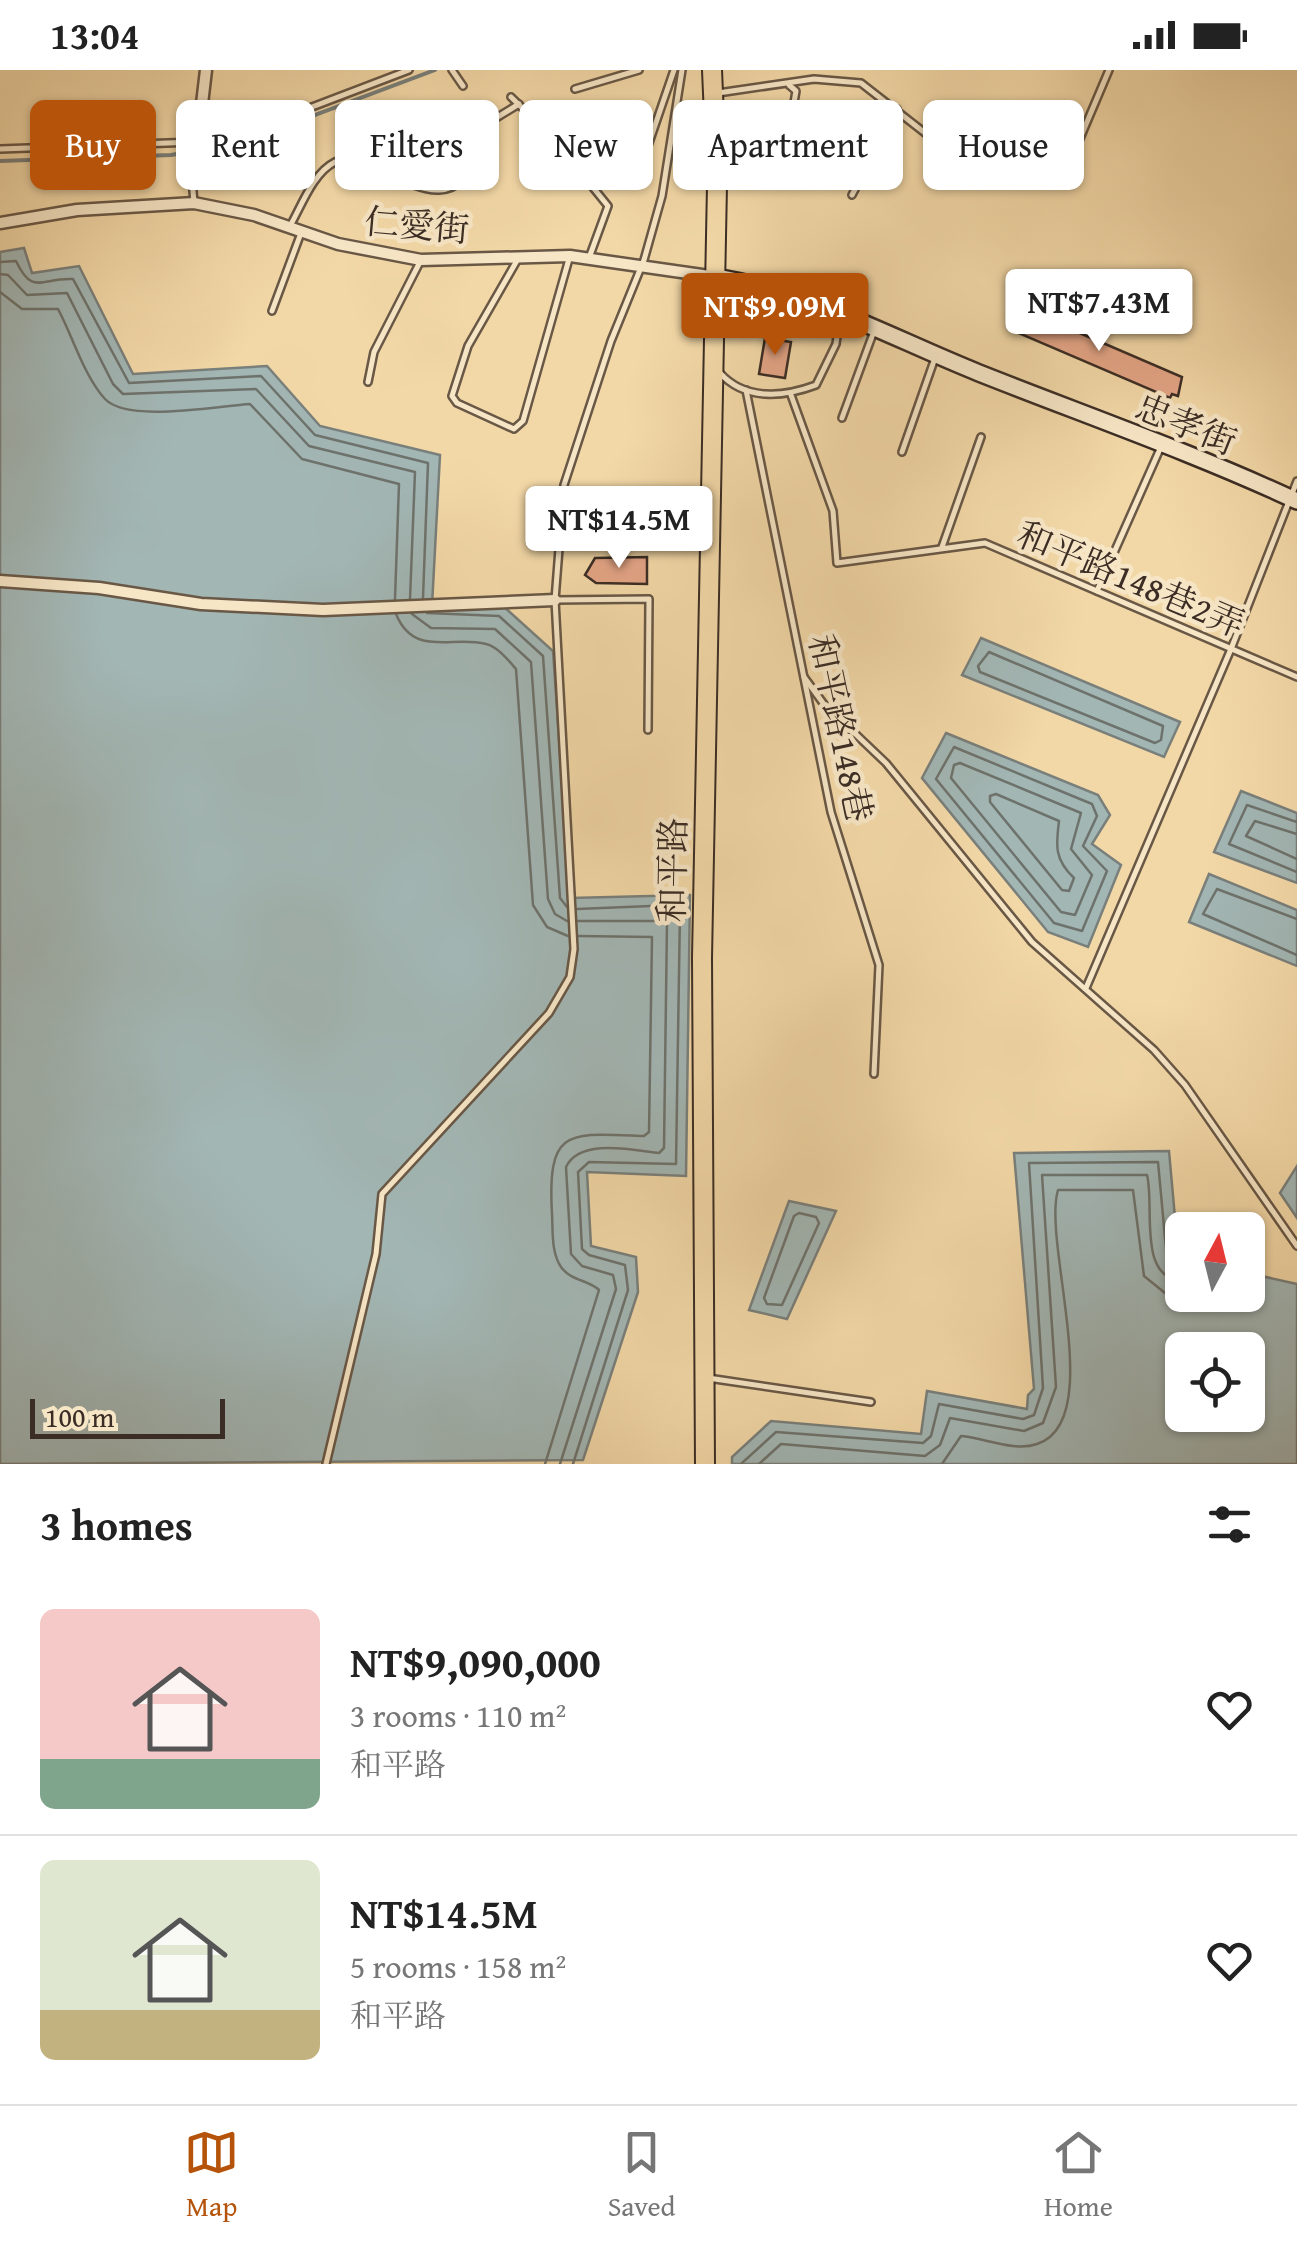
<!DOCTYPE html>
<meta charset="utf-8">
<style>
body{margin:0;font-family:"Gentium Book Plus","Noto Serif TC",serif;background:#f6f6f6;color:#222;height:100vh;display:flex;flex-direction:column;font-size:38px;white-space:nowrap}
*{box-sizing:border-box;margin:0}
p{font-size:32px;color:#767676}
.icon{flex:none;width:55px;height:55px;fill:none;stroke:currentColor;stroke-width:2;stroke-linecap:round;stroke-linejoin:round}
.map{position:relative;height:1394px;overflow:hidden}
.drawer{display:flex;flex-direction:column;background:#fff;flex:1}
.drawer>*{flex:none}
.guide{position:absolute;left:30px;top:30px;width:1238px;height:90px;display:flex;gap:20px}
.needle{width:65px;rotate:7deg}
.controls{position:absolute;left:1165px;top:1142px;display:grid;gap:20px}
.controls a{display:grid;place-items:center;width:100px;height:100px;border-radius:15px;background:#fff;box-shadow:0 2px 8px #0004;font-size:50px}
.scale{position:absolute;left:30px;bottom:25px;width:195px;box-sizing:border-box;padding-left:10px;border:5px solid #3b2d25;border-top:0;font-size:28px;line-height:35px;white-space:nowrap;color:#3b2d25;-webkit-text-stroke:8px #f7e6c6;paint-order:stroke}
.price{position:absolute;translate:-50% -85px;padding:0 22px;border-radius:10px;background:#fff;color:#222;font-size:32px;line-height:65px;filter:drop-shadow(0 2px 5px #0008)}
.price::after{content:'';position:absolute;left:50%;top:60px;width:30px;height:22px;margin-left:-15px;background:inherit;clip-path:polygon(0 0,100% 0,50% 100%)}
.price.on{background:#b45309;color:#fff}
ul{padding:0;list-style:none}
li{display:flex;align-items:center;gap:30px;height:250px;padding:0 40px}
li+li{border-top:2px solid #e0e0e0}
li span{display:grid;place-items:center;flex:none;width:280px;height:200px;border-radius:15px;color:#555}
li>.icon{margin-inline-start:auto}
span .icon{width:120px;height:120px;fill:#fffc;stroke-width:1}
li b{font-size:42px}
h2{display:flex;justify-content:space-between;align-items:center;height:120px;padding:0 40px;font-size:42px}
.pill{padding:0 35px;border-radius:15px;background:#fff;box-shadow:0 2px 8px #0004;font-size:35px;line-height:90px}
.pill.on{background:#b45309;color:#fff}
.status{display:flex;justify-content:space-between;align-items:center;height:70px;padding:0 50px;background:#fff;direction:ltr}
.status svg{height:28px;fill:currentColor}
.tabs{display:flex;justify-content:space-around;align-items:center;height:140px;border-top:2px solid #e0e0e0;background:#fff;font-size:28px;color:#767676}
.tabs a{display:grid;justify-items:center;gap:5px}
.tabs .on{color:#b45309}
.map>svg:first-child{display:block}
.water{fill:#a2b6b4;stroke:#797f7b;stroke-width:2.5;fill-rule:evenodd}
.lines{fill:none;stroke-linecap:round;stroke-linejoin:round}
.shore{stroke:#6e726c;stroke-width:2.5}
.stream{stroke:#797f7b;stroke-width:4}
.building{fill:#e4a586;stroke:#3b2d25;stroke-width:2.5}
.lane-casing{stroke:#695846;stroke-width:10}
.street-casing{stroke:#695846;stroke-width:15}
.secondary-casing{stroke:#3b2d25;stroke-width:20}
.primary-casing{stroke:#3b2d25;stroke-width:22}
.lane{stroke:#f7e6c6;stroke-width:5}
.street{stroke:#f7e6c6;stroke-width:10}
.secondary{stroke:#f7e6c6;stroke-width:15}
.primary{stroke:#f3d8a7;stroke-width:18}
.labels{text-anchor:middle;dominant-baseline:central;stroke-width:9;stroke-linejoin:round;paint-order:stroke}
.street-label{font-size:35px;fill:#3b2d25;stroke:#f7e6c6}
</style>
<div class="status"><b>13:04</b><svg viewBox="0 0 49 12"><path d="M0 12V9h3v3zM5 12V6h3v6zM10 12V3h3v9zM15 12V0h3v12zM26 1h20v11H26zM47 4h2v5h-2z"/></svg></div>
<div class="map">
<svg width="1297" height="1394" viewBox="0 0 1297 1394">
<rect width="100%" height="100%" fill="#f3d8a7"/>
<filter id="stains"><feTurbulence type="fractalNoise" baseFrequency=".002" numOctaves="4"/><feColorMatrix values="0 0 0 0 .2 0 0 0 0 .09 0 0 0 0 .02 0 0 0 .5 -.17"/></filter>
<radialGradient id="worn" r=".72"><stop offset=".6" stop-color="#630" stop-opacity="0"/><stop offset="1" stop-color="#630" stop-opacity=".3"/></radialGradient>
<g class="water">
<polygon points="24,178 32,203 79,196 133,304 267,296 320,356 440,385 432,536 503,536 553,581 570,828 690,825 686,1106 587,1102 591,1176 636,1187 638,1222 583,1390 0,1394 0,182"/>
<polygon points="981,568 1180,652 1164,687 962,605"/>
<polygon points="946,663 1098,725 1110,745 1092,774 1121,795 1088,877 1048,862 922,708"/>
<polygon points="1241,721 1297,743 1297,813 1214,782"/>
<polygon points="1209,804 1297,840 1297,896 1189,852"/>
<path d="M 1169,1081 L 1182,1225 L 1248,1225 L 1248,1203 L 1297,1214 L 1297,1394 L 732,1394 L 732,1387 L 771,1351 L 921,1364 L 927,1321 L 1027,1339 L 1028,1325 L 1034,1319 L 1014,1083 ZM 1182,1280 L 1248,1280 L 1248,1345 L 1182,1345 Z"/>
<polygon points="1297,1096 1297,1148 1280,1123"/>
<polygon points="789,1131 836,1141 787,1249 749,1240"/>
</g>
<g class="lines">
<g class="shore">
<path d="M 0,192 L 16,191 C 33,227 42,207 73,209 L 129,313 L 261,306 L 315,365 L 428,393 L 423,528"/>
<polyline points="0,204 8,205 27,225 67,223 113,314 123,324 256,319 309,376 415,402 410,529"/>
<path d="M 0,222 L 22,239 L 58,239 C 73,267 84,306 105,329 C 128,353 216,336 250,334 L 302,389 L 399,414 L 395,529"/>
<polyline points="427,543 499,546 543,586 560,828 567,837"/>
<path d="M 396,544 C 414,588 452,565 486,574 C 497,576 509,591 516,599 L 533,835 L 547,857 L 568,866"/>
<polyline points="412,544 431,558 495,559 531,592 548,829 555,844 567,851"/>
<polygon points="989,582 1163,656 1161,670 1155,673 980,602 978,596"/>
<polygon points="954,677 1092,734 1097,746 1083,776 1107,801 1082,861 1054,853 936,709"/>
<polygon points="960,693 1081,743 1071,779 1092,805 1075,845 1061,842 951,708 954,695"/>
<path d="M 996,724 L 1059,751 C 1056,775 1054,789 1074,808 L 1069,821 L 1062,820 L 990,732 L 990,726 Z"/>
<polyline points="1297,752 1247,735 1229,774 1297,802"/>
<polyline points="1297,764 1255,751 1246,766 1297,789"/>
<polyline points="1297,849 1217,819 1203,844 1297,885"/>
<polygon points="799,1143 816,1147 819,1153 782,1235 767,1234 764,1228 794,1146"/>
<path d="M 545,1394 L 599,1220 C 589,1210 571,1211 561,1197 C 551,1182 553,1161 552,1144 C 547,1057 568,1063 644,1066 L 649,1062 L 652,867 L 578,866"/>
<path d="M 560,1394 L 616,1219 L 613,1205 L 582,1196 L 571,1184 L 566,1097 C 580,1068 632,1080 659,1083 L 664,1078 L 667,851 L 577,851"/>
<polyline points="573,1394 628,1220 625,1195 589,1185 582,1179 578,1102 589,1092 676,1094 680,840 675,835 577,839"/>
<polyline points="741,1394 776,1362 923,1373 931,1366 939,1334 1023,1349 1034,1345 1043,1318 1029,1093 1158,1092 1167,1189 1172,1197 1182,1199"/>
<path d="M 759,1394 L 781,1374 L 925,1386 L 940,1375 L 950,1348 L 1024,1361 L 1043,1353 L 1056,1317 L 1042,1105 L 1147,1105 C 1155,1136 1137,1208 1182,1211"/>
<path d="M 942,1394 L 961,1366 C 985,1368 1014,1382 1037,1374 C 1107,1352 1042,1173 1058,1120 L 1133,1120 L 1144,1206 L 1165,1223 L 1190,1225"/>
</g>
<polyline class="stream" points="0,91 171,85 243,72 435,0"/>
</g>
<g class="building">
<polygon points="1024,239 1182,307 1178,326 1172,324 1170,328 1014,261"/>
<polygon points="765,268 791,272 785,308 759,304"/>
<polygon points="647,487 647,514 596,513 585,505 595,488"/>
</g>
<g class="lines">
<g class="lane-casing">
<g id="lane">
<polyline points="452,0 463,16"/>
<polyline points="575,19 639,0"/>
<polyline points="718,23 814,9 861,13 934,70 1006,96 1052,102 1070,92 1109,0"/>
<polyline points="511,27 551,66 553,88 574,112 587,110 608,136 589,188"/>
<polyline points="483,56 519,34"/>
<polyline points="0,79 223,71 409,0"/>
<polyline points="190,85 194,133"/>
<polyline points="783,96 796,21 789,15"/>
<polyline points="638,105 674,0"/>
<polyline points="852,125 897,39"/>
<path d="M 290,156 C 302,135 313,103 335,92 C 376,72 444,173 482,80"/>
<polyline points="519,187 468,276 452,326 457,333 514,359 523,351 569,189"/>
<polyline points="272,241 301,163"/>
<path d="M 720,303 C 745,331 784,327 816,315 L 836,274 L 840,245"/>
<polyline points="368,312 374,282 421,190"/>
<polyline points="746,320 831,742 879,895 874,1004"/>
<polyline points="791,325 833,441 837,493 985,473 1297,607"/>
<polyline points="842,348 874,261"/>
<polyline points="902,382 935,288"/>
<polyline points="942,477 981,367"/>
<polyline points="1097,521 1160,379"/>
<polyline points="555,530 649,529 648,660"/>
<polyline points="804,607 823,633 886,693 1032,872 1154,980 1185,1015 1297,1176"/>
<polyline points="1086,918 1231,579 1297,411"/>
<polyline points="708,1308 871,1332"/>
<polyline points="326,1394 376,1184 382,1124 549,943 570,907 574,879 555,530 564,415 611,271 644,190 662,126 682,0"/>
</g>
</g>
<g class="street-casing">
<g id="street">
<polyline points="190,82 200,51 206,0"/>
<polyline points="0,153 77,140 194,133 254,145 338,174 421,190 570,186 716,207"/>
<polyline points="0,511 99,518 201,534 323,540 555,530"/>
</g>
</g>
<g class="secondary-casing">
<path id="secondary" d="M 716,207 C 815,224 887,266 979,303 C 1085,345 1194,383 1297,431"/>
</g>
<g class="primary-casing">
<polyline id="primary" points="705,1394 702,888 717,115 712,0"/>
</g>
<use href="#lane" class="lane"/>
<use href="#street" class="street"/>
<use href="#secondary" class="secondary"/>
<use href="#primary" class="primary"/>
</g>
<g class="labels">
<g class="street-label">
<text transform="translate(417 155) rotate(5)">仁愛街</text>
<text transform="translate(1186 354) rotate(22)">忠孝街</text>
<text transform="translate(1131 509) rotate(23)">和平路148巷2弄</text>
<text transform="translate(841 658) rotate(78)">和平路148巷</text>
<text transform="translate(672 800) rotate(-89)">和平路</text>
</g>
</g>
<rect width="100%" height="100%" filter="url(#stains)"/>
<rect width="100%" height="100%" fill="url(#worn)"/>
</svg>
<div class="controls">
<a><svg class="needle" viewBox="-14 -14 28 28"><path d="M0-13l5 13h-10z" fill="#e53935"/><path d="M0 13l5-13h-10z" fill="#767676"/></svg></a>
<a><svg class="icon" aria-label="locate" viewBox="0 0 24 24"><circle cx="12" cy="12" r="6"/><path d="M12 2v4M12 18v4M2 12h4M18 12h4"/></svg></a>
</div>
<div class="scale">100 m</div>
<b class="price" style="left:1099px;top:284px">NT$7.43M</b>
<b class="price on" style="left:775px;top:288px">NT$9.09M</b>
<b class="price" style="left:619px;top:501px">NT$14.5M</b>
<div class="guide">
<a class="pill on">Buy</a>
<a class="pill">Rent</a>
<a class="pill">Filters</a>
<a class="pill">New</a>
<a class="pill">Apartment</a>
<a class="pill">House</a>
</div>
</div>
<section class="drawer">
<h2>3 homes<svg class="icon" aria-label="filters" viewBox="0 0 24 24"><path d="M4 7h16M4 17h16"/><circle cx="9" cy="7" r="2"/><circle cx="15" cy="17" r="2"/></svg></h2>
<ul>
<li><span style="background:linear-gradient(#f6c9c9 75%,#7fa58c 0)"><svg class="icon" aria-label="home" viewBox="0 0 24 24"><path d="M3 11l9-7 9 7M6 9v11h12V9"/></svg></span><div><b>NT$9,090,000</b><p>3 rooms · 110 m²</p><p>和平路</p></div><svg class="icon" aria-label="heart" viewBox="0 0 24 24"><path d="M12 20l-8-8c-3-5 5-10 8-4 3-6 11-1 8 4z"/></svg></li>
<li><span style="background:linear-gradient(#dfe7d0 75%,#c2b280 0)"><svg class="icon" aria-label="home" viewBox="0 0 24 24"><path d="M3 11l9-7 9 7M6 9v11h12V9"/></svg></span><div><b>NT$14.5M</b><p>5 rooms · 158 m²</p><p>和平路</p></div><svg class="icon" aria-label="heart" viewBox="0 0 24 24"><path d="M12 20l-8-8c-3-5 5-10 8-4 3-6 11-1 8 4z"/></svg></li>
</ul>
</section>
<nav class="tabs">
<a class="on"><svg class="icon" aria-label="map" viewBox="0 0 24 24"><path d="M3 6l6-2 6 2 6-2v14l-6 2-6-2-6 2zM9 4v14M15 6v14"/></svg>Map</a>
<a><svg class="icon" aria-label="saved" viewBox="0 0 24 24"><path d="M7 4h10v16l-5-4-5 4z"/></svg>Saved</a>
<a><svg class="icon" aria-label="home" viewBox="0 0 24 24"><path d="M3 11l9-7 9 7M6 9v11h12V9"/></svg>Home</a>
</nav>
